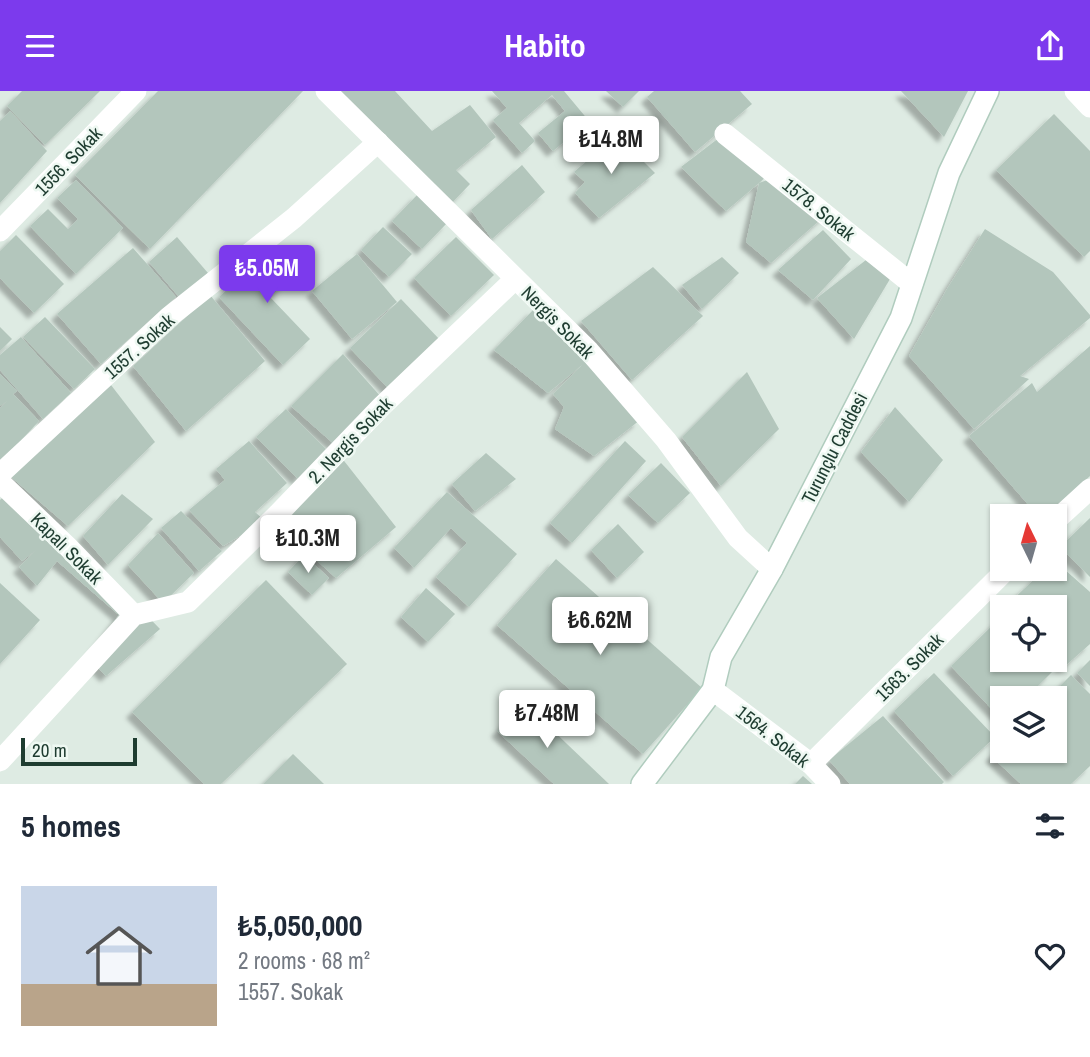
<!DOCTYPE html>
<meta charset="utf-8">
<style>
body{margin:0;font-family:"Archivo Narrow",sans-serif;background:#f2f2f3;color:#1f2937;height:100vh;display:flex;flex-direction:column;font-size:26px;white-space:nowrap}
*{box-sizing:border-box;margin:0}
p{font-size:23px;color:#747a83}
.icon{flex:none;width:38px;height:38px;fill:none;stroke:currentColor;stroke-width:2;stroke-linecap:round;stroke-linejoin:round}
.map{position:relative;height:693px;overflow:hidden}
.details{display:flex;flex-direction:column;background:#fff;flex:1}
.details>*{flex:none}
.needle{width:46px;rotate:355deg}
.tools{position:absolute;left:990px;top:413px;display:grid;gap:14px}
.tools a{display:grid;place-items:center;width:77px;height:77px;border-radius:0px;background:#fff;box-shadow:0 2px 5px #0004;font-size:35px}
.scale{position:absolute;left:21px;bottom:18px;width:116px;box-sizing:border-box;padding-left:7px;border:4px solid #1e3c30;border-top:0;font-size:19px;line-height:24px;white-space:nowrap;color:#1e3c30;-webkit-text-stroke:5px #eef8f2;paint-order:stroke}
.price{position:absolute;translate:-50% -60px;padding:0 16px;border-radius:7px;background:#fff;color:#222;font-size:23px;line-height:46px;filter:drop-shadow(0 2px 4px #0008)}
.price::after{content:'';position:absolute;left:50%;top:42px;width:21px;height:16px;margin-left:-10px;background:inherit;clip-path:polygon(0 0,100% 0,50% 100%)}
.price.selected{background:#7c3aed;color:#fff}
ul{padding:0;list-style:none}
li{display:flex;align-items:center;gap:21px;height:175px;padding:0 21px}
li+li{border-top:2px solid #e0e1e3}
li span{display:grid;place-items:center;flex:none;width:196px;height:140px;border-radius:0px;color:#555}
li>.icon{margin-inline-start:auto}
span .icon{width:84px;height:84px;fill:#fffc;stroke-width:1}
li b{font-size:30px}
h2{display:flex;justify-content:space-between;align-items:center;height:84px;padding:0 21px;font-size:30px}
header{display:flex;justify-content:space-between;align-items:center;height:91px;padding:0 21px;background:#7c3aed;color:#fff;font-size:32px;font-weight:800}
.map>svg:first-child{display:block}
.building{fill:#b3c6bc;filter:url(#shadow)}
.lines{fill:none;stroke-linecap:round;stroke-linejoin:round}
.secondary-casing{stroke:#b0ccbe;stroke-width:24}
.street{stroke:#fff;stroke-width:21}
.secondary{stroke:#fff;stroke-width:21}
.labels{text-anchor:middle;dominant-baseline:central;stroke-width:5;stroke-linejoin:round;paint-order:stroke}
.street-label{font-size:19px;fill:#1e3c30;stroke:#eef8f2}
</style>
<header><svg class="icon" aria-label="menu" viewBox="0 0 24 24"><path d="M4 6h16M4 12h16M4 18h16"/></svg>Habito<svg class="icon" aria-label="share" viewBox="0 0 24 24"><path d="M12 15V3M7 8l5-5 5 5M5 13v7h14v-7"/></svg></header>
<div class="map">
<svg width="1090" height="693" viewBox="0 0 1090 693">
<defs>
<filter id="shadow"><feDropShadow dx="-6" dy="6" stdDeviation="2" flood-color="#0004"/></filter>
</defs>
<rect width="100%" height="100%" fill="#deebe3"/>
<g class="building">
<polygon points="22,0 100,0 45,54 7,15"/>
<polygon points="158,0 303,0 150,158 75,84"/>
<polygon points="331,0 395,0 432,40 470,14 496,46 456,79 470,93 450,114"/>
<polygon points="492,0 564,0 589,30 553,60 538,42 565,20 552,4 519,32 535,50 522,62 493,29 507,17"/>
<polygon points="606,0 639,0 623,16"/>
<polygon points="654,0 740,0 752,13 695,61 647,6"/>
<polygon points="901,0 968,0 944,46"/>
<polygon points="10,20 47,60 0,112 0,30"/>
<polygon points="1054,23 1090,60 1090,160 1084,166 996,79"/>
<polygon points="728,40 768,84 759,92 785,83 828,122 771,172 746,151 759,92 726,120 681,76"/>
<polygon points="617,44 655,82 599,127 575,102 585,91 574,81"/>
<polygon points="522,74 545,101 492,148 471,119"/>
<polygon points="76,89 123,137 76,183 30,135 48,118 68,138 78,128 57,107"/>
<polygon points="418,103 448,131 422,158 392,130"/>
<polygon points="383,136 412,163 389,186 361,159"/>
<polygon points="985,138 1053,181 1090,224 1090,227 1020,285 1029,288 974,338 909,265 947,198"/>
<polygon points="823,139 851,168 813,209 778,179"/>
<polygon points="16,144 64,193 34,222 0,187 0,160"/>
<polygon points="177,146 208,182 180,207 149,171"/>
<polygon points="456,146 494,184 451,225 414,187"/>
<polygon points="276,153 299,178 270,206 310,248 283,274 219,206"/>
<polygon points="133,157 176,206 101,273 57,223"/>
<polygon points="357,163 397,211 352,248 312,200"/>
<polygon points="722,166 739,182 702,218 682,194"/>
<polygon points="866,169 890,188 854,248 817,207"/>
<polygon points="653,176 703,225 632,289 581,230"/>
<polygon points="210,204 265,270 186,340 133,275"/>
<polygon points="401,208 441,250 390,299 350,257"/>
<polygon points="534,218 640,329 594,365 555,338 564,316 553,303 582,274 548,302 494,259"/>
<polygon points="45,226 95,278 74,298 23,246"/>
<polygon points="0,236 12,248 0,260"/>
<polygon points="21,246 71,302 43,328 0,279 0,264"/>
<polygon points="1090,255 1090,385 1045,425 1038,425 969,345 1032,292 1037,301"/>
<polygon points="343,263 382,307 334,353 291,315"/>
<polygon points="747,281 779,338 721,395 682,346"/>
<polygon points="0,283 17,300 13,303 39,330 0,372 0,317 7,310 0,315"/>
<polygon points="111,294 155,351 68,435 10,385"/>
<polygon points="895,316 943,369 909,411 861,361"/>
<polygon points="286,318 326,358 298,388 256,346"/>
<polygon points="249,350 287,392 255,421 265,430 223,455 189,419 225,389 216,378"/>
<polygon points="625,350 646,370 572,452 550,432"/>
<polygon points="486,362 516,388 475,420 452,393"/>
<polygon points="341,366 396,436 336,487 281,437"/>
<polygon points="661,372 690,402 658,432 628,404"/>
<polygon points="447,401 517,463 469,516 436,486 467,452 451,437 414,477 394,457"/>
<polygon points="122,403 153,428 108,474 83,445"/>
<polygon points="5,404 61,436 160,538 106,585 88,566 119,524 57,470 37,495 19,476 36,459 22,470 0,446 0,409"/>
<polygon points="181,420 222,460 199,480 161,437"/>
<polygon points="1090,427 1090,486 1060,456"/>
<polygon points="618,433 644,461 617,487 591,459"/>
<polygon points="158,442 194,482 163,512 128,474"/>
<polygon points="304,464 329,487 312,504 288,481"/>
<polygon points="556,468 702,597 643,663 497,534"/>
<polygon points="1055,470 1090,501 1090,553 1064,576 1055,567 1055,516 1005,516 1045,478 1055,478"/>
<polygon points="266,489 347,573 221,693 204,693 132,621"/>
<polygon points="0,492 40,529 0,573"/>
<polygon points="426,497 455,523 428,551 401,526"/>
<polygon points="998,529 1003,533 1003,569 1040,569 1052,581 1026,607 1003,607 1003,630 951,575"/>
<polygon points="1090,569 1090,595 1077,582"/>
<polygon points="934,582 995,646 953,685 894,620"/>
<polygon points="1071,584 1090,603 1090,675 1071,693 1021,693 991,665 1003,653 1003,660 1055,660 1055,607 1048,607"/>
<polygon points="524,612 609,693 554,693 497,640"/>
<polygon points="883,625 944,691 942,693 850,693 829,669"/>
<polygon points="293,663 324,693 263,693"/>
<polygon points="803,685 812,693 795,693"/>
</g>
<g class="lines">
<g class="secondary-casing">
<polyline id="secondary" points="642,693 713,599 721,566 772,478 901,227 949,82 988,0"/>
</g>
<g class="street">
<polyline points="326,0 589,260 666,349 738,447 772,478"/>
<polyline points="1075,0 1090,16"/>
<polyline points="725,43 912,193"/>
<polyline points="0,140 136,0"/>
<polyline points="0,383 169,226 294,127 378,51"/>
<polyline points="0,391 68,456 134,524"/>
<polyline points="1055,430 1090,398"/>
<polyline points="713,599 811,673 830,693"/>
<polyline points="0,670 134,524 188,511 278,423 382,315 515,188"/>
<polyline points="811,673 1007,478"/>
</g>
<use href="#secondary" class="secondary"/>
</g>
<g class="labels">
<g class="street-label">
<text transform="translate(68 70) rotate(-46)">1556. Sokak</text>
<text transform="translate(819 118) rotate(39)">1578. Sokak</text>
<text transform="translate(558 231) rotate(45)">Nergis Sokak</text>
<text transform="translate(139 255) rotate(-42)">1557. Sokak</text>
<text transform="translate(350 349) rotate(-46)">2. Nergis Sokak</text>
<text transform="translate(834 357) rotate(-63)">Turunçlu Caddesi</text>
<text transform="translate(67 457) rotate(45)">Kapalı Sokak</text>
<text transform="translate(909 576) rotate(-45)">1563. Sokak</text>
<text transform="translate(773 645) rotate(38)">1564. Sokak</text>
</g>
</g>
</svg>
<div class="tools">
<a><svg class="needle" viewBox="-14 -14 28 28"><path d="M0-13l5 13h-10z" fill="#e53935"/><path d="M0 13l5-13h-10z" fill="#747a83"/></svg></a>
<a><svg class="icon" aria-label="locate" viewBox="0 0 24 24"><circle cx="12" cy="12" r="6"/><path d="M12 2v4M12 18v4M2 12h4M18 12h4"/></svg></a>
<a><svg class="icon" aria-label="layers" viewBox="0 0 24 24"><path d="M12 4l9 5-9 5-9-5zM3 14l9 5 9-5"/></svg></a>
</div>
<div class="scale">20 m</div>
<b class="price" style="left:611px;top:85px">₺14.8M</b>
<b class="price selected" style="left:267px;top:214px">₺5.05M</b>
<b class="price" style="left:308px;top:484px">₺10.3M</b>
<b class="price" style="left:600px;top:566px">₺6.62M</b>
<b class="price" style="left:547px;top:659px">₺7.48M</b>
</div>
<section class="details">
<h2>5 homes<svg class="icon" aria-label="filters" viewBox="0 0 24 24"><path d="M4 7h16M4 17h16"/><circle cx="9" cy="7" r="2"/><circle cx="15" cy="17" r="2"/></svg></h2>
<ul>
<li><span style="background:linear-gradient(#c9d6e8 70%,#b9a48a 0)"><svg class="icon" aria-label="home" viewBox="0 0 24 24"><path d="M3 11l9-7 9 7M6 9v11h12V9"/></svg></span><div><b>₺5,050,000</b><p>2 rooms · 68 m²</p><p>1557. Sokak</p></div><svg class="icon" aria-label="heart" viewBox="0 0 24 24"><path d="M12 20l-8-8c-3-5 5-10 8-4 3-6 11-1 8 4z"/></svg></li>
</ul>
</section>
